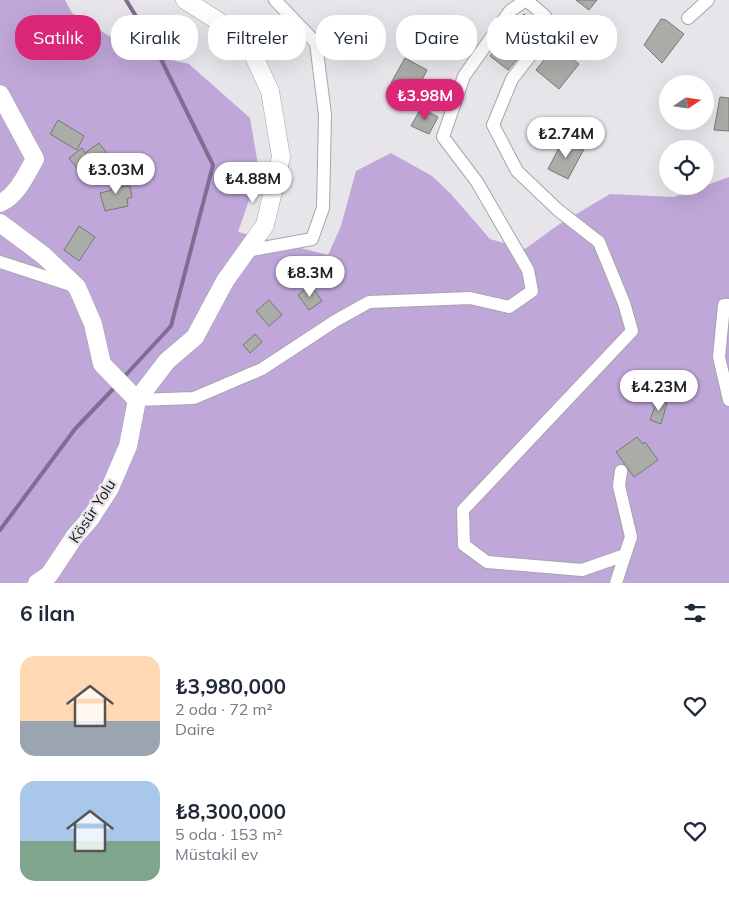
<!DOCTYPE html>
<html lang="tr">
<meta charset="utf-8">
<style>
body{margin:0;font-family:Mulish,sans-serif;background:#f2f2f3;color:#1f2937;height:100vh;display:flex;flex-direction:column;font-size:19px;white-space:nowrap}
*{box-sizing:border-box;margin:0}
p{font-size:16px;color:#747a83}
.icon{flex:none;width:28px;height:28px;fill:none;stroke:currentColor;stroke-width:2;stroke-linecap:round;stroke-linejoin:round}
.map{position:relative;height:583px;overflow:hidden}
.drawer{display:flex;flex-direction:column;background:#fff;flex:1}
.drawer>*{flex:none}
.guide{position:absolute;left:15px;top:15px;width:700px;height:45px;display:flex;gap:10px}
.needle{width:32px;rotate:77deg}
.buttons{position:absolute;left:659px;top:75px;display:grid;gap:10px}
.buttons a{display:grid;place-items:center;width:55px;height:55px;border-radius:50%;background:#fff;box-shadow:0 5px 20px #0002;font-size:25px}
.price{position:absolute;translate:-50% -42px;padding:0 11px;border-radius:18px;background:#fff;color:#222;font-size:16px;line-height:32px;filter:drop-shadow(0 1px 2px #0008)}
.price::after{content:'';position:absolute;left:50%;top:30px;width:15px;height:11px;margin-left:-8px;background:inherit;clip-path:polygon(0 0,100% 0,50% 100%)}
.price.current{background:#db2777;color:#fff}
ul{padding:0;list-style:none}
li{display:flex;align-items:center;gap:15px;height:125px;padding:0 20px}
li span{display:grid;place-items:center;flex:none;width:140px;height:100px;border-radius:15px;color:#555}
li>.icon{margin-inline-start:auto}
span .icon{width:60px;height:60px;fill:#fffc;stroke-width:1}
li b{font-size:21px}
h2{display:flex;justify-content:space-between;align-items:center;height:60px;padding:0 20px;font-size:21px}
.pill{padding:0 18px;border-radius:20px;background:#fff;box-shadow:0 5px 20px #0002;font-size:18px;line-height:45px}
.pill.current{background:#db2777;color:#fff}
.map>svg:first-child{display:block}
.forest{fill:#bfa7d9}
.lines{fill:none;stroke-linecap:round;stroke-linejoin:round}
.stream{stroke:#7f6e92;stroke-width:4}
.building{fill:#a9aca7;stroke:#767874}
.street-casing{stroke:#a7a5a9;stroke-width:14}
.secondary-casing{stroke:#a7a5a9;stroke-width:19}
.street{stroke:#fff;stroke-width:12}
.secondary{stroke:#fff;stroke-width:18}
.labels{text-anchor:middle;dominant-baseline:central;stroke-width:5;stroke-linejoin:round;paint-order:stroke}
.street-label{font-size:15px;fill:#161617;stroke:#e7e5ea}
</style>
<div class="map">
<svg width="729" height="583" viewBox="0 0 729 583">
<rect width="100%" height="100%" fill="#e7e5ea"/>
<polygon class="forest" points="0,0 65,0 72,13 135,52 189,64 250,118 259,171 238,232 328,255 341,226 356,171 391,153 432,176 450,193 490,239 525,249 558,225 610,194 674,197 729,177 729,583 0,583"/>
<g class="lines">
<g class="stream">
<polyline points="122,379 171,326 213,165 156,49 126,0"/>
<polyline points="0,530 75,429 116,386"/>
</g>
</g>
<g class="building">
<polygon points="576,0 597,0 589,10"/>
<polygon points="524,14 542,29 524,49 506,34"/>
<polygon points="661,19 666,20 684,34 662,63 644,45"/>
<polygon points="500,43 519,57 508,70 490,56"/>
<polygon points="556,45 579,64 559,89 536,70"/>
<polygon points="405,58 427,70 417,90 408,85 405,91 391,83"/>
<polygon points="720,97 729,98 729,131 714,130"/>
<polygon points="421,108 438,117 429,134 411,126"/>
<polygon points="58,120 84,136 77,150 50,134"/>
<polygon points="564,138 584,149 568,179 548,169"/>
<polygon points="99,143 112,160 86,180 69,158 82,148 85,153"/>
<polygon points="119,175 122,187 130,186 132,197 127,199 128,206 105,211 100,193 112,190 109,177"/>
<polygon points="79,226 95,237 79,261 64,250"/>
<polygon points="311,285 322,301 309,310 298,295"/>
<polygon points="269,300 282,315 269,326 256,311"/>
<polygon points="255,334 262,342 250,353 243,345"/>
<polygon points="657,401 667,403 661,424 650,420"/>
<polygon points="637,437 643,444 645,442 658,460 634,477 616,452"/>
</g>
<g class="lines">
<g class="street-casing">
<g id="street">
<polyline points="688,18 708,0"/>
<polyline points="246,251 312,239 323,208 325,115 316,43 275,0"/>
<polyline points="0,262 74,286"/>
<polyline points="729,305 724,305 719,357 729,400"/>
<polyline points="137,400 194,398 262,369 335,321 369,302 470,298 509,307 532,291 528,270 477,182 443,137 464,76 510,11 526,0 545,16 547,34 512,79 493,125 517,171 558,210 599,242 624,303 632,331 463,510 464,545 487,562 582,570 625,555 616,583"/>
<polyline points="621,471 619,486 631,537 625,555"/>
</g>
</g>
<g class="secondary-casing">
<g id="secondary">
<path d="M 0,94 L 35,159 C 26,175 17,196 0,203"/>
<polyline points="0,223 43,255 77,287 93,324 102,364 137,400"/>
<polyline points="37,583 49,575 75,536 90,519 110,488 128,446 137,400 167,361 195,337 225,281 265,225 281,157 270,91 246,39 185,0"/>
</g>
</g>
<use href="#street" class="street"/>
<use href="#secondary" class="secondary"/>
</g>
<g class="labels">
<g class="street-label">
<text transform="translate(92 511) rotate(-57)">Kösür Yolu</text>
</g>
</g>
</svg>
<div class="buttons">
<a><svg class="needle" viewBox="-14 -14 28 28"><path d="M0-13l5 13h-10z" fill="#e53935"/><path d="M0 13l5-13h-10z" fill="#747a83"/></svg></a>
<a><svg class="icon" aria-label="locate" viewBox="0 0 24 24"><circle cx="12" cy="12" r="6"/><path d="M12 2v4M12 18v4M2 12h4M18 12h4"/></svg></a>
</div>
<b class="price current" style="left:425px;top:121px">₺3.98M</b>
<b class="price" style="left:566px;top:159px">₺2.74M</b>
<b class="price" style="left:116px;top:195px">₺3.03M</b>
<b class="price" style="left:253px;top:204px">₺4.88M</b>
<b class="price" style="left:310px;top:298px">₺8.3M</b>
<b class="price" style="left:659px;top:412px">₺4.23M</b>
<div class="guide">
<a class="pill current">Satılık</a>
<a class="pill">Kiralık</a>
<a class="pill">Filtreler</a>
<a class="pill">Yeni</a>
<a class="pill">Daire</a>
<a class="pill">Müstakil ev</a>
</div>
</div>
<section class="drawer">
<h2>6 ilan<svg class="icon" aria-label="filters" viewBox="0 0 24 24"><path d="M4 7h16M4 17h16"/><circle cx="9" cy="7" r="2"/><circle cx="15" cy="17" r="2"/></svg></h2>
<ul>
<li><span style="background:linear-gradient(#ffd9b3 65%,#9aa5b1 0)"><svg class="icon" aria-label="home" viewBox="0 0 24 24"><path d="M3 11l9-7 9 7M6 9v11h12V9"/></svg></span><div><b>₺3,980,000</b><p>2 oda · 72 m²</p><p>Daire</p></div><svg class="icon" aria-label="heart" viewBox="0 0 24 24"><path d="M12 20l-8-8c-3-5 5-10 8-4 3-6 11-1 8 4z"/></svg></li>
<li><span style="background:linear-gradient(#a9c7e8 60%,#7fa58c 0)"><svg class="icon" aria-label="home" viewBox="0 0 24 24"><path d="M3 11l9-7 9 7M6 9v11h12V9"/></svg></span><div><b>₺8,300,000</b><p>5 oda · 153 m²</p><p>Müstakil ev</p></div><svg class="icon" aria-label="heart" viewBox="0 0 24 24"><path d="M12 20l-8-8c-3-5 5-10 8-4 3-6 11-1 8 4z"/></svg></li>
</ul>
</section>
